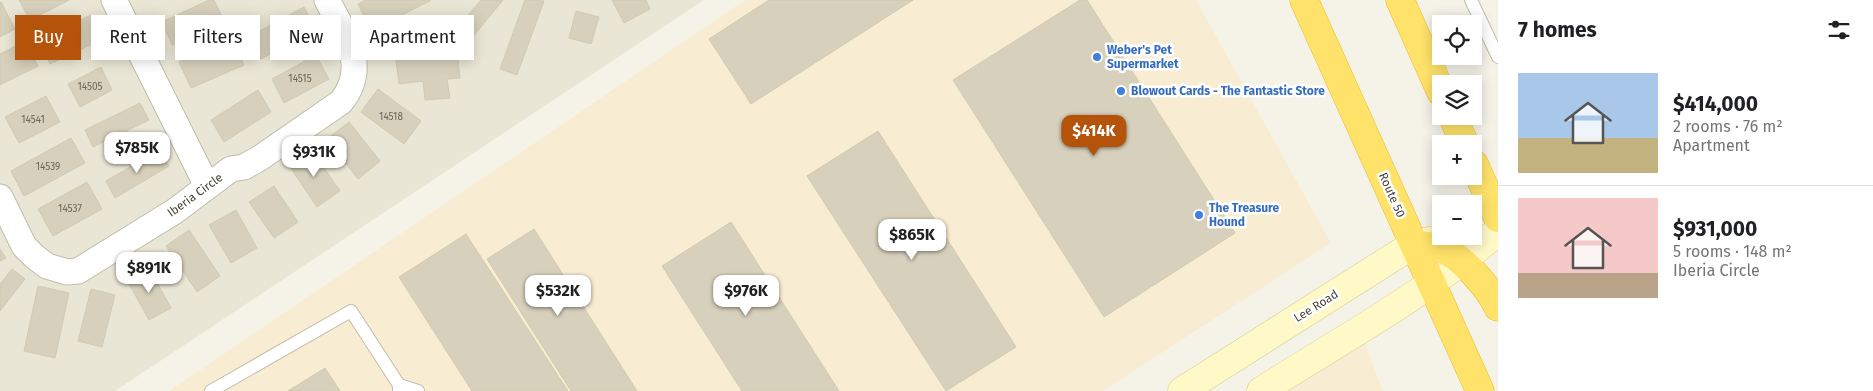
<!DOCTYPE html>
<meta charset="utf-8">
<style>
body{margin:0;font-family:"Fira Sans",sans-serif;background:#f2f2f2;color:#202124;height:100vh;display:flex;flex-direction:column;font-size:19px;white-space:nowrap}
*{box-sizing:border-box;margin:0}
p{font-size:16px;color:#757577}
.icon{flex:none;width:28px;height:28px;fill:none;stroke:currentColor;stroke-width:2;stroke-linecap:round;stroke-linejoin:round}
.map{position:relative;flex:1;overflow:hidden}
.details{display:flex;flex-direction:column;background:#fff;width:375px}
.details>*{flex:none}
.banner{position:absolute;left:15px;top:15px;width:475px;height:45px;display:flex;gap:10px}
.fabs{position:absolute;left:1432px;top:15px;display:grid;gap:10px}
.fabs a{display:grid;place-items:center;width:50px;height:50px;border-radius:0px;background:#fff;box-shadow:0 2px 12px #0003;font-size:25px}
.price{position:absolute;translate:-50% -42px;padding:0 11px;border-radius:10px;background:#fff;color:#222;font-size:16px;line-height:32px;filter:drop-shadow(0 1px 2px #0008)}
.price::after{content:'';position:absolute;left:50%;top:30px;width:15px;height:11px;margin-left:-8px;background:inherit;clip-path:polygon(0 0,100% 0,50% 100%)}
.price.active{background:#b45309;color:#fff}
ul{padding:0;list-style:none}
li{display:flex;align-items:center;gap:15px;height:125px;padding:0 20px}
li+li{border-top:1px solid #e0e0e0}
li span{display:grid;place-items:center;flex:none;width:140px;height:100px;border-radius:0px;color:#555}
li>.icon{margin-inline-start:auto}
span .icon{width:60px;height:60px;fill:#fffc;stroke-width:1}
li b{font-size:21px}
h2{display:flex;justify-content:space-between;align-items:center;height:60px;padding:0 20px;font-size:21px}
.chip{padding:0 18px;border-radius:0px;background:#fff;box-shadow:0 2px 12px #0003;font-size:18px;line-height:45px}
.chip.active{background:#b45309;color:#fff}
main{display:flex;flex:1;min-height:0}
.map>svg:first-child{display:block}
.residential{fill:#e9e6d5}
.commercial{fill:#f8edd2}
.building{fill:#d7d0bc;stroke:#d2caaf}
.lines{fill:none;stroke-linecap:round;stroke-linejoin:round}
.lane-casing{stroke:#c1bcaa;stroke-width:14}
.street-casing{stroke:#c1bcaa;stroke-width:27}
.secondary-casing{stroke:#d7cf95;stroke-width:29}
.highway-casing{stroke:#e6bd30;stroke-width:29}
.lane{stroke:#fff;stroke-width:12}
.street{stroke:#fff;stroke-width:25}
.secondary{stroke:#fff9c8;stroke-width:28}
.highway{stroke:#ffe269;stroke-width:28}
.shop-dot{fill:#3f7fe0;stroke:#fff;stroke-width:2}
.labels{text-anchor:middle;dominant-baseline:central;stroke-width:5;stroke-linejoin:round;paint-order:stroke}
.number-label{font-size:10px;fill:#6c6758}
.shop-label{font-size:12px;font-weight:bold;fill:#366cbe;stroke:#fff;text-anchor:start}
.street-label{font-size:12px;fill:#494436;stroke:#fff}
</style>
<main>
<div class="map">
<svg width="1498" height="391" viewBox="0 0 1498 391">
<rect width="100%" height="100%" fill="#f5f3e8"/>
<polygon class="residential" points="0,0 704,0 115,391 0,391"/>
<g class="commercial">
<polygon points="745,0 1196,0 1331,243 1103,391 169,391"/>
<polygon points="1359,329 1383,391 1262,391"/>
</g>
<g class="building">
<polygon points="19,0 69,0 30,20"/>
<polygon points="209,0 214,0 224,21 172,45 162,22"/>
<polygon points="365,0 430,0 430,1 371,30 358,4"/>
<polygon points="481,0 503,0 470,40 456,29"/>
<polygon points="525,0 544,1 517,75 500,69"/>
<polygon points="612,0 646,0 650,9 624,23"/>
<polygon points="769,0 913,0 751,104 709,39"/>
<polygon points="1080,0 1087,0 1235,233 1104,317 953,80"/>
<polygon points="1,2 15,29 0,37 0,3"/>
<polygon points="304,7 316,29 261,59 249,37"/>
<polygon points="576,11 599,17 591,44 569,38"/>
<polygon points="91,15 103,39 50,64 38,40"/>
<polygon points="232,39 244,65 191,88 179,62"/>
<polygon points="25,41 38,66 0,85 0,54"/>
<polygon points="456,44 460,78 447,79 450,98 425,100 423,81 399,84 395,52"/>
<polygon points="316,55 329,79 284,103 272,79"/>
<polygon points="101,67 112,90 80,107 68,84"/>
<polygon points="378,89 421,121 404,144 361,112"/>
<polygon points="258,90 271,112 224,142 211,120"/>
<polygon points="46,96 60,122 19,143 5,117"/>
<polygon points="140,103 149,120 93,147 85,130"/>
<polygon points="349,122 380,161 358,179 327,139"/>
<polygon points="878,131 1016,347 946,391 807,176"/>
<polygon points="71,138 85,163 24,196 11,171"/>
<polygon points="311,149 340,191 317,207 288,164"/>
<polygon points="160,150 169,166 115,198 106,181"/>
<polygon points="87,182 102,209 53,236 38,209"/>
<polygon points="274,186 298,222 274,238 249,202"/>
<polygon points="236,210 257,248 231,263 209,225"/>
<polygon points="731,222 839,391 742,391 662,266"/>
<polygon points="534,229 637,391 571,391 487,259"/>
<polygon points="189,230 220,276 197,292 166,246"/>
<polygon points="466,234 568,391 472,391 399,277"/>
<polygon points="0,249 6,258 0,261"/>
<polygon points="149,268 171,308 149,320 127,280"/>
<polygon points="12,269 25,279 0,311 0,284"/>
<polygon points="38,286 69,293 55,358 24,351"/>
<polygon points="91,289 115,295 102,347 78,341"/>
<polygon points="325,368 340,391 288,391"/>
</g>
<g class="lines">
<g class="lane-casing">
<g id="lane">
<polyline points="1471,0 1498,57"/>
<polyline points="399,385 418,391"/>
<polyline points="211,391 351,311 399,385 399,391"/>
</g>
</g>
<g class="street-casing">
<g id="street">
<polyline points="114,0 207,186"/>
<path d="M 0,197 L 24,246 L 35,257 L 47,266 L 67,272 L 78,271 L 175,211 L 231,169 L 244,167 L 260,158 L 341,102 C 370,66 345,35 327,0"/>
</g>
</g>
<g class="secondary-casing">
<g id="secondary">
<polyline points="1182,391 1414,244 1456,236"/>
<path d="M 1261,391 C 1341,340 1427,294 1498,231"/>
</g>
</g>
<g class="highway-casing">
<g id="highway">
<polyline points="1304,0 1480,391"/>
<polyline points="1400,0 1441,92"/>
<polyline points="1452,116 1465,144"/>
<polyline points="1474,164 1498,218"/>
<path d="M 1414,244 C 1423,246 1433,246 1441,249 C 1461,255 1490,289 1498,307"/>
</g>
</g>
<use href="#lane" class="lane"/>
<use href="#street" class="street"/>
<use href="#secondary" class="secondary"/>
<use href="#highway" class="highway"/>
</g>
<g class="shop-dot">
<circle cx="1097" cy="57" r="5"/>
<circle cx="1121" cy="91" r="5"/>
<circle cx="1199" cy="215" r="5"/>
</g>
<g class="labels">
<g class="number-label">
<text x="300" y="79">14515</text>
<text x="90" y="87">14505</text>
<text x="391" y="117">14518</text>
<text x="33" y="120">14541</text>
<text x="48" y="167">14539</text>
<text x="70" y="209">14537</text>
</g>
<g class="shop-label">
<text x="1107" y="50">Weber's Pet<tspan x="1107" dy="14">Supermarket</tspan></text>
<text x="1131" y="91">Blowout Cards - The Fantastic Store</text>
<text x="1209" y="208">The Treasure<tspan x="1209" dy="14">Hound</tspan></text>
</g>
<g class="street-label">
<text transform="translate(195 195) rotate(-36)">Iberia Circle</text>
<text transform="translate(1392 195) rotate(66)">Route 50</text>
<text transform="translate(1316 306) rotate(-32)">Lee Road</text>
</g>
</g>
</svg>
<div class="fabs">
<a><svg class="icon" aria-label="locate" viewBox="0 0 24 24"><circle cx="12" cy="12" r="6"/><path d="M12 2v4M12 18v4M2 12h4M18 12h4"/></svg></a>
<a><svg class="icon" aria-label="layers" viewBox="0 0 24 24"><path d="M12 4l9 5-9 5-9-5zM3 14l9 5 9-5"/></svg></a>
<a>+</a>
<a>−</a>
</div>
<b class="price active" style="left:1094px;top:157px">$414K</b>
<b class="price" style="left:137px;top:174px">$785K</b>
<b class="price" style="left:314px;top:178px">$931K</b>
<b class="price" style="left:912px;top:261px">$865K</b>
<b class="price" style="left:149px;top:294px">$891K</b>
<b class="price" style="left:558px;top:317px">$532K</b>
<b class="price" style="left:746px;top:317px">$976K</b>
<div class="banner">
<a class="chip active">Buy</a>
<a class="chip">Rent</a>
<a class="chip">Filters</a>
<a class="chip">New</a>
<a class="chip">Apartment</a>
</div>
</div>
<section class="details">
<h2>7 homes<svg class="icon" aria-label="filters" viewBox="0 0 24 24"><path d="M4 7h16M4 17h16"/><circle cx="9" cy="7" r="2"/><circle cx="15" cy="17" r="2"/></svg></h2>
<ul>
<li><span style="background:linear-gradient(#a9c7e8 65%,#c2b280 0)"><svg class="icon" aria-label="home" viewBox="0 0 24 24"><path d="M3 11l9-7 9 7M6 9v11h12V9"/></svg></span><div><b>$414,000</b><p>2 rooms · 76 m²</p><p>Apartment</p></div></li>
<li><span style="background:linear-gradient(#f6c9c9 75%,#b9a48a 0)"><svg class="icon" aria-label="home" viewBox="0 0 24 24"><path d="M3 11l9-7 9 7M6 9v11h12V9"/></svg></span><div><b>$931,000</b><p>5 rooms · 148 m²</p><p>Iberia Circle</p></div></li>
</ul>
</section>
</main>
